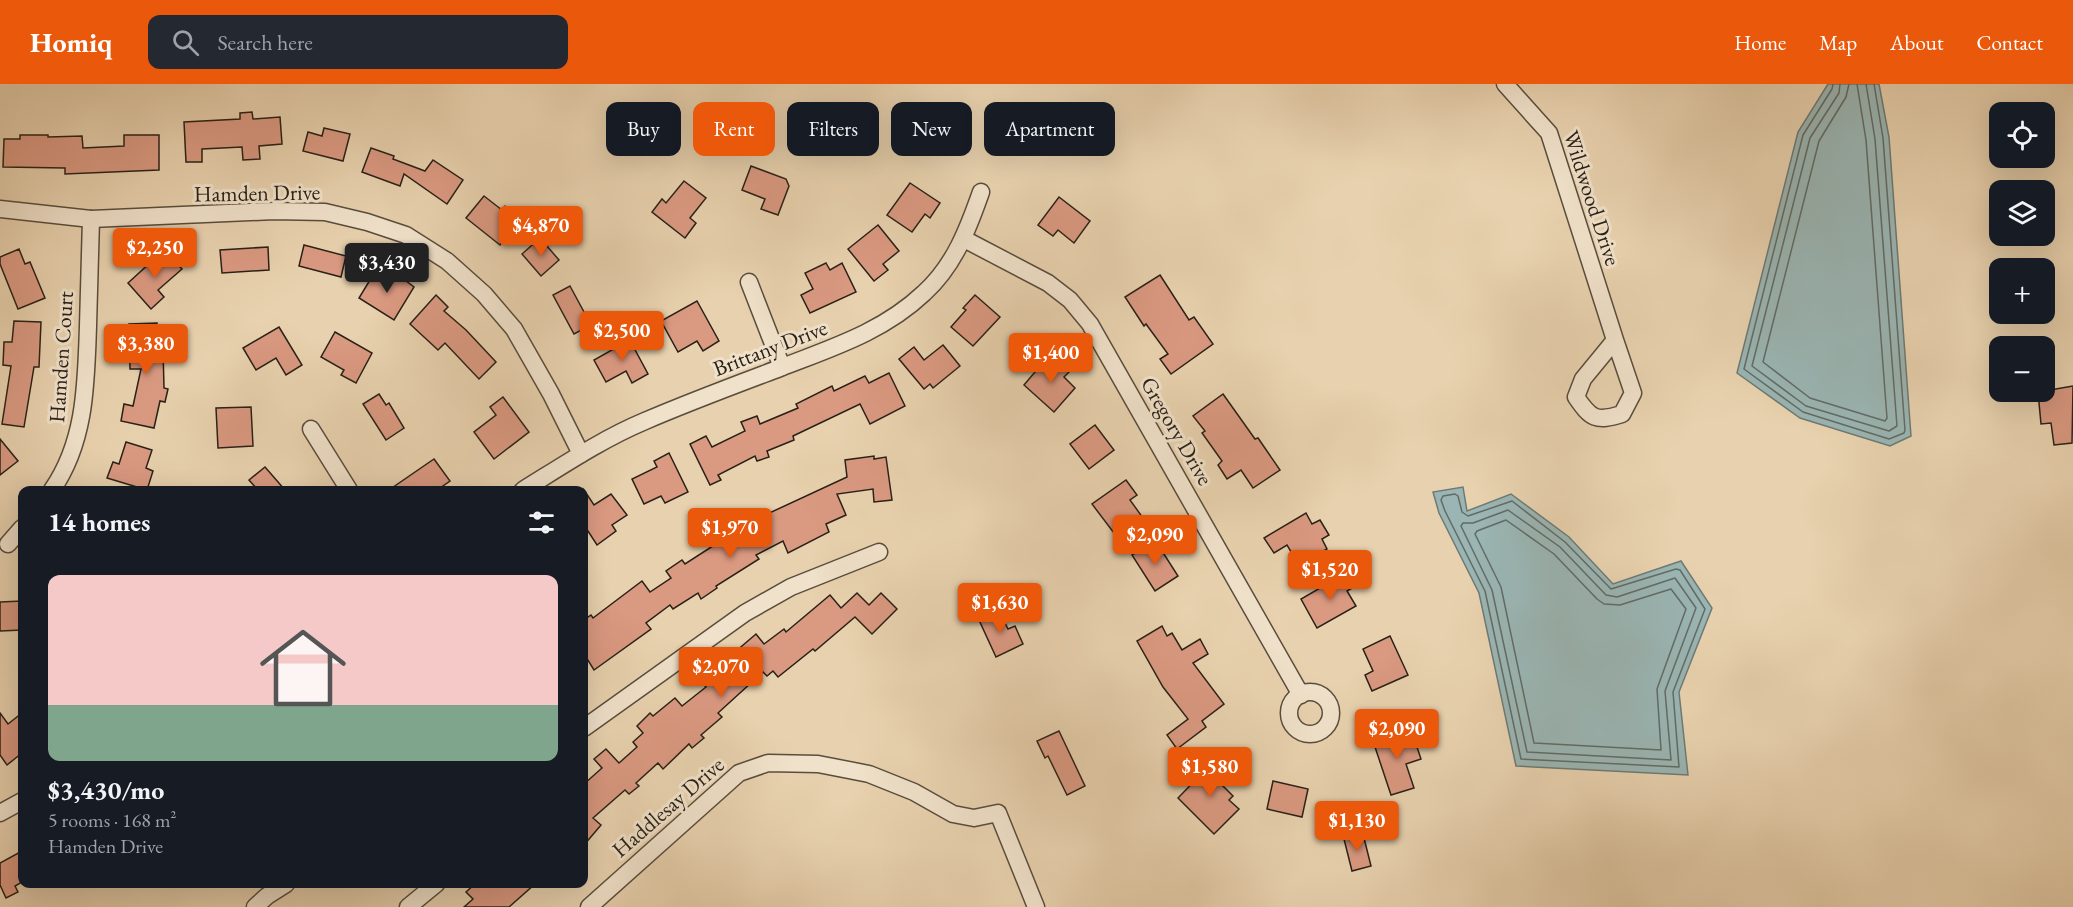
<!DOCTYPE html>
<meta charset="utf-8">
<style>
body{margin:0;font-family:"EB Garamond",serif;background:#242831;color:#f1f3f6;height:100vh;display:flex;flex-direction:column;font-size:22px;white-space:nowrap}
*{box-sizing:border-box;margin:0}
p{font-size:20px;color:#9ea1a6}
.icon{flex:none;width:33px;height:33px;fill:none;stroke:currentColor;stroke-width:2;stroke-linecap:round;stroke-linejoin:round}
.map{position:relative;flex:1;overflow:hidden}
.drawer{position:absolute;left:18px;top:402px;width:570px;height:402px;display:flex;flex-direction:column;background:#171b24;border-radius:12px;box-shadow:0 6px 24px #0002}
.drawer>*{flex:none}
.banner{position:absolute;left:606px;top:18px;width:570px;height:54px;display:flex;gap:12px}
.tools{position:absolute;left:1989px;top:18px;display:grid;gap:12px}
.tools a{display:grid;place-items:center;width:66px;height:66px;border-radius:12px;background:#171b24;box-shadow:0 6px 24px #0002;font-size:30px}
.price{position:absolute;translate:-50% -51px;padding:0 14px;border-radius:6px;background:#ea580c;color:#fff;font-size:20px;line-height:39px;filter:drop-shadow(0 2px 3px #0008)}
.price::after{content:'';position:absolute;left:50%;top:36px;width:18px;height:14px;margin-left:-9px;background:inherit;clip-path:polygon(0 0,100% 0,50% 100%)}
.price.current{background:#222;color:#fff}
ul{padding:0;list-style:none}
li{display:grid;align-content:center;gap:12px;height:318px;padding:0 30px}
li+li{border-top:2px solid #363941}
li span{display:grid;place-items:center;height:186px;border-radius:12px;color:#555}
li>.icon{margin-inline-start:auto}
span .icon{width:108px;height:108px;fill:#fffc;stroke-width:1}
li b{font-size:26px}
h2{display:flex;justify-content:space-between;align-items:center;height:72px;padding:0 30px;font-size:26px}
.pill{padding:0 21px;border-radius:12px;background:#171b24;box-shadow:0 6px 24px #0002;font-size:21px;line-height:54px}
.pill.current{background:#ea580c;color:#fff}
header{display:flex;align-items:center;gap:36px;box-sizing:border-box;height:84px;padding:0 30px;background:#ea580c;color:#fff}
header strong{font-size:28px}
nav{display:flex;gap:33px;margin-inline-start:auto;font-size:21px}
.search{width:420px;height:54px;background:#242831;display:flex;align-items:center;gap:15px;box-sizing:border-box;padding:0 21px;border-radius:12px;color:#9ea1a6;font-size:22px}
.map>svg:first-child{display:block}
.water{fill:#9ab5b3;stroke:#6d7a75;stroke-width:1.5}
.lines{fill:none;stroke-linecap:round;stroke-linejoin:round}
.shore{stroke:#626b65;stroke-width:1.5}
.building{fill:#da9981;stroke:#292117;stroke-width:1.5}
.street-casing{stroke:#594d3d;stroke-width:19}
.street{stroke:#f0e1ca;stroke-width:16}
.labels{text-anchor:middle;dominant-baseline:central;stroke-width:6;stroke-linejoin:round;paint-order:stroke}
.street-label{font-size:22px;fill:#292117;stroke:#f0e1ca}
</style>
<header>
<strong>Homiq</strong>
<div class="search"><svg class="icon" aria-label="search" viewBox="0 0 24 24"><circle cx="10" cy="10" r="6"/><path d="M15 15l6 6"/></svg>Search here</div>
<nav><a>Home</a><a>Map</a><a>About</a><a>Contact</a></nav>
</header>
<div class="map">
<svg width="2073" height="823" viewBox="0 0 2073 823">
<rect width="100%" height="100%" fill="#e8d1ae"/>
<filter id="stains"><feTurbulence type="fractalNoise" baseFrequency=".00333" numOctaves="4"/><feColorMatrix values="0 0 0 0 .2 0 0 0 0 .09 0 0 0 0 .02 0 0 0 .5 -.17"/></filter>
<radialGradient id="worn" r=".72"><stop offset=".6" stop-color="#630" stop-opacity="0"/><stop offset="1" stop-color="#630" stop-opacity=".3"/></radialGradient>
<g class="water">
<polygon points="1828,0 1879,0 1889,53 1911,352 1890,362 1800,334 1737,289 1798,48"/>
<polygon points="1463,403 1467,427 1511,410 1569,453 1613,500 1681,477 1712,524 1679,608 1688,691 1516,682 1479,509 1439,429 1433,408"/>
</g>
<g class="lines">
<g class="shore">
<polyline points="1833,0 1832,5 1803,51 1744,285 1803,328 1889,355 1904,349 1905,346 1883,54 1874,0"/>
<polyline points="1840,0 1839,9 1810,54 1752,282 1806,322 1889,347 1897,342 1875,55 1866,0"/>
<polyline points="1849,0 1846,13 1819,57 1763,278 1810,314 1885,337 1887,334 1866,56 1857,0"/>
<polygon points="1455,410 1458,412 1462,428 1468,432 1512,417 1565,458 1611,505 1676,485 1680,486 1705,525 1673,608 1679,683 1521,675 1485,507 1445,427 1441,416 1443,412"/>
<polygon points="1508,426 1560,463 1606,511 1617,513 1675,494 1696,524 1665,607 1671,676 1527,668 1492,506 1461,442 1463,439 1473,439"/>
<polygon points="1506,436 1554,470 1597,515 1604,520 1620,521 1671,505 1686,525 1657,605 1661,666 1534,659 1501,503 1475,450 1477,447"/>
</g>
</g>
<g class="building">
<polygon points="252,28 253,35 280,33 282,60 259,62 260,75 243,76 242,63 202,65 202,78 186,78 184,38 240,35 240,29"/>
<polygon points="324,44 350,50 343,77 303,67 308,48 322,52"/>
<polygon points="20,51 48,51 48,53 82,52 83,64 124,62 124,51 159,51 159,86 65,90 65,84 3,83 4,55 20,55"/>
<polygon points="371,64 394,72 393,75 425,87 433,76 463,96 447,120 404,90 400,102 362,88"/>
<polygon points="751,82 786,95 789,102 778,131 761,125 765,115 742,106"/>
<polygon points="684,97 706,114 690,134 696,139 685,154 652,128 662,115 666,119"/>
<polygon points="910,99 940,119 930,134 925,130 912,148 887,131"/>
<polygon points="484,112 502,126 505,122 520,135 500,161 466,134"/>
<polygon points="1059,113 1090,137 1074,159 1058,146 1053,152 1038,141"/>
<polygon points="878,141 899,167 883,180 888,186 874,197 848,165"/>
<polygon points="540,154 559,176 541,192 522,170"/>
<polygon points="304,161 346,172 341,193 299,182"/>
<polygon points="268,163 269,186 222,189 220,166"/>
<polygon points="19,165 25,180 30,178 45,214 18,225 0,180 0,173"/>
<polygon points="164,166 182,185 158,206 164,213 151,225 128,199"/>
<polygon points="826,179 830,186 842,179 856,208 810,229 801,211 813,205 805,189"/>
<polygon points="376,186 394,197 398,191 414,203 394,236 359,214"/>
<polygon points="1160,191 1189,236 1194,233 1213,260 1171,290 1160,275 1168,270 1146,240 1144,242 1125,213"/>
<polygon points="570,202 591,241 574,250 553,211"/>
<polygon points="436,211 448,223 444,227 466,246 496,278 479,295 445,259 438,266 410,240"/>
<polygon points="975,211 1000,233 973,262 951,243 966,226 963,224"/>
<polygon points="697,217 719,257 703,267 697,257 678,268 661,237"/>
<polygon points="14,237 41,238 39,283 34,283 24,343 2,340 11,282 3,281 4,258 12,258"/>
<polygon points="157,239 158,265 163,265 164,304 168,305 165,318 160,317 154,344 121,337 124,320 133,322 141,285 130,285 129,240"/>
<polygon points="279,243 302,281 286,291 276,274 256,286 243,264"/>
<polygon points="335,248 372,269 356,299 341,291 344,286 321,273"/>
<polygon points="626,249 648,290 632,299 626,287 606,298 594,276 619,262 615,255"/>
<polygon points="943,261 960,282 933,304 930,300 924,305 899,275 914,263 924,276"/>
<polygon points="1046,275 1054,282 1059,275 1071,286 1064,293 1075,304 1054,328 1024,301"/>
<polygon points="889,289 905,322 870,340 860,320 793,352 794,356 767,367 769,373 757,377 755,372 718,391 721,396 710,401 690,360 706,352 712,363 745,347 741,338 757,332 760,340 798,324 796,320 832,302 834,307 865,292 869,299"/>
<polygon points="2073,302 2072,359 2054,361 2051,339 2041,340 2038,308"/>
<polygon points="379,310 386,321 389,319 404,344 386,356 363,320"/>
<polygon points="1223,310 1255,355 1258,354 1280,386 1253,404 1241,386 1227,395 1218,381 1222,377 1202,349 1205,347 1193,332"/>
<polygon points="503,313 529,348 494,375 474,348 496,331 490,323"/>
<polygon points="251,323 253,362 218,364 216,324"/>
<polygon points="1095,341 1114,366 1089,385 1070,360"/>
<polygon points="0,355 18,377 0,391"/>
<polygon points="126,358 152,366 146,384 153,387 147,406 107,394 113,378 119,380"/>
<polygon points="669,369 688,408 665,419 661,412 644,420 632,395 657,383 654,377"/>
<polygon points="874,372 874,375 886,373 892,416 874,418 873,405 837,410 846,431 826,440 829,448 788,469 783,457 756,471 759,475 716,502 717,504 701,515 698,509 673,525 670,521 646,539 651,545 594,586 584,570 584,536 591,531 593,534 642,497 650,508 671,494 666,487 682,476 685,480 750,438 847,393 845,376"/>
<polygon points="434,375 450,397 437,406 389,406"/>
<polygon points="265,383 285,406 258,406 249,396"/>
<polygon points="1126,396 1137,411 1130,416 1143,434 1117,453 1092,420"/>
<polygon points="584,406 594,421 611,410 627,431 612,441 616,447 597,461 584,441"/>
<polygon points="1306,429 1312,440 1320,436 1329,451 1322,455 1327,465 1299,481 1287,461 1274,469 1264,454"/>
<polygon points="1155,456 1178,492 1155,507 1132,471"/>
<polygon points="1346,489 1354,503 1347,507 1356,522 1317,544 1301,515"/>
<polygon points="857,509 869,521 881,509 897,525 872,550 855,533 815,567 813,565 778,593 773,587 767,592 763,588 718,629 722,633 701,651 704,654 692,664 689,660 663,685 658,679 636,699 639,702 629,710 625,706 593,734 601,741 584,761 584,700 602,684 594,675 606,665 619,679 637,663 633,658 643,649 637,642 650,629 653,632 675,614 682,622 706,603 701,597 756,550 764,560 784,545 786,548 830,511 841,524"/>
<polygon points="22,517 22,546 0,547 0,518"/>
<polygon points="999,526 1008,545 1015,542 1023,560 996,573 979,536"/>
<polygon points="1162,542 1167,552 1172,549 1182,566 1200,555 1208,570 1193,579 1224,620 1202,637 1206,643 1177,665 1167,651 1188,635 1163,603 1137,557"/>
<polygon points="1390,552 1408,591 1372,607 1365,591 1373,587 1363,565"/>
<polygon points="0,629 8,640 22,629 22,669 7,681 0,671"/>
<polygon points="1406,646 1409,655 1414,654 1421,675 1406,680 1414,704 1391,711 1373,657"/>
<polygon points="1059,647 1085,702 1067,711 1048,672 1045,674 1037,657"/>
<polygon points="1215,676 1228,689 1219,698 1233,712 1229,716 1239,725 1214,750 1178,714"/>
<polygon points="1273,697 1308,705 1302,733 1267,725"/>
<polygon points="1363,750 1371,782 1352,787 1344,755"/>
<polygon points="22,767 22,798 15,802 18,808 6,814 0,801 0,779"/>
<polygon points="475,800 535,800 509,823 464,823 473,815 466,808"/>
</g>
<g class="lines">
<g class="street-casing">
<g id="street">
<path d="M 1505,0 L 1549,49 L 1615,256 L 1633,309 L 1622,330 C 1596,338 1591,335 1576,313 L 1583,295 L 1615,256"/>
<polyline points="0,125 91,135 274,127 325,128 367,138 406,151 447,177 484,210 514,245 551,310 581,370"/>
<polyline points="964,155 1048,199 1070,216 1090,240 1301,611"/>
<polyline points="749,198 782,283"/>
<polyline points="311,345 349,406"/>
<path d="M 52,406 C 86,357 86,299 88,242 C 89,206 90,171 91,135"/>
<path d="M 523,406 C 562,382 602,355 645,337 C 689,318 735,301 780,284 C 831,264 883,248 924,209 C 954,182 968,145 981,108"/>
<polyline points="8,460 22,444"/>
<circle cx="1310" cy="629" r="21"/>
<polyline points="584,644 745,529 791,503 879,468"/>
<polyline points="0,729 22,717"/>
<polyline points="255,823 267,812 286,800"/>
<polyline points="408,823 436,800"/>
<polyline points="589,823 739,689 768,679 818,680 869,690 914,708 953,730 974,734 998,729 1036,823"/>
</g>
</g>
<use href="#street" class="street"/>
</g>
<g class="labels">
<g class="street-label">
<text transform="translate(257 109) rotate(-1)">Hamden Drive</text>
<text transform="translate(1592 114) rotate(72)">Wildwood Drive</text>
<text transform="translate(770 264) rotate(-21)">Brittany Drive</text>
<text transform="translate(61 273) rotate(-86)">Hamden Court</text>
<text transform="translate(1177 347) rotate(60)">Gregory Drive</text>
<text transform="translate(668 723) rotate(-41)">Haddlesay Drive</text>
</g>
</g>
<rect width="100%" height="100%" filter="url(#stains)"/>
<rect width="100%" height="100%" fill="url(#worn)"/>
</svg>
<div class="tools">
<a><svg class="icon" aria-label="locate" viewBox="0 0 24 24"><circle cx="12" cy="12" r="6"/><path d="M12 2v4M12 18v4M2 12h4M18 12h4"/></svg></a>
<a><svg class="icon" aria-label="layers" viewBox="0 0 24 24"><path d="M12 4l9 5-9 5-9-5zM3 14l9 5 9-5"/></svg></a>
<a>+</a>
<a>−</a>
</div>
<b class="price" style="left:541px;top:173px">$4,870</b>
<b class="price" style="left:155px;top:195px">$2,250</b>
<b class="price current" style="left:387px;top:210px">$3,430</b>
<b class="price" style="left:622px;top:278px">$2,500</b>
<b class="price" style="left:146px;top:291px">$3,380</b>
<b class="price" style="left:1051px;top:300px">$1,400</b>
<b class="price" style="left:730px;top:475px">$1,970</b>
<b class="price" style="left:1155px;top:482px">$2,090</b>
<b class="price" style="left:1330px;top:517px">$1,520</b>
<b class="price" style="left:1000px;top:550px">$1,630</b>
<b class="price" style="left:721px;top:614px">$2,070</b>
<b class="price" style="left:1397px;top:676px">$2,090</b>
<b class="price" style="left:1210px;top:714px">$1,580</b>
<b class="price" style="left:1357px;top:768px">$1,130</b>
<div class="banner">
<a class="pill">Buy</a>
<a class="pill current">Rent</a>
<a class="pill">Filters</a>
<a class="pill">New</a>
<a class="pill">Apartment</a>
</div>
<section class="drawer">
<h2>14 homes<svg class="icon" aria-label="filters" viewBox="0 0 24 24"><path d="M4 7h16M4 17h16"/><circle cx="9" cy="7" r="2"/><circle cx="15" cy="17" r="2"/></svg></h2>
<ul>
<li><span style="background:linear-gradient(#f6c9c9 70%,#7fa58c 0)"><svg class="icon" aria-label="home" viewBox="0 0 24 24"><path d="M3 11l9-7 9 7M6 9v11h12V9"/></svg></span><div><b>$3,430/mo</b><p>5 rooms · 168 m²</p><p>Hamden Drive</p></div></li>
</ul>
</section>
</div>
